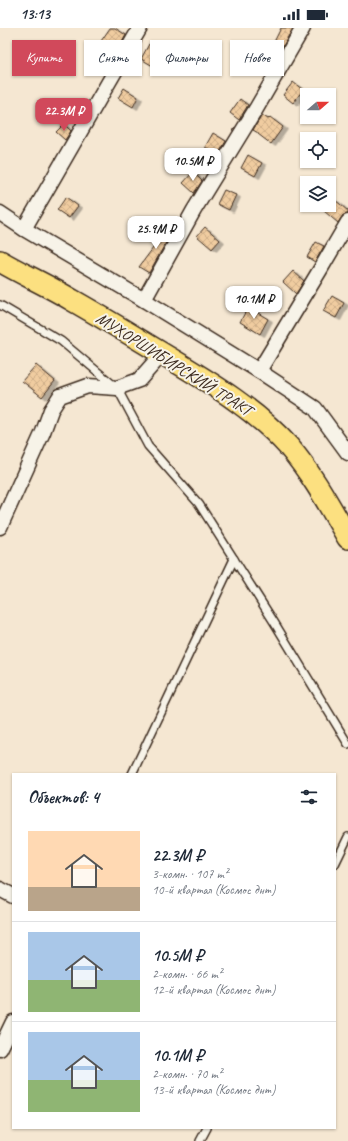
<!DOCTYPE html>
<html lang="ru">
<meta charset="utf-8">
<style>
body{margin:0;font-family:Caveat,sans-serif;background:#f6f6f7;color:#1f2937;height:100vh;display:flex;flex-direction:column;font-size:15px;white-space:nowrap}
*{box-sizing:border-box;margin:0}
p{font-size:13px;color:#747a83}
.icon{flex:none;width:22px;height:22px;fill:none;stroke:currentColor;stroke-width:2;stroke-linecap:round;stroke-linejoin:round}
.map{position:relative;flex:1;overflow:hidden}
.side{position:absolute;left:12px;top:745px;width:324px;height:356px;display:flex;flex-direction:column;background:#fff;border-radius:0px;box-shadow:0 1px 3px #0004}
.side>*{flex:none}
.guide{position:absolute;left:12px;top:12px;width:324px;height:36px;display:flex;gap:8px}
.needle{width:26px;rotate:70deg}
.tools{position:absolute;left:300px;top:60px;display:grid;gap:8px}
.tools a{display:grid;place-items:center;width:36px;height:36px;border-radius:0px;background:#fff;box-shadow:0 1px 3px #0004;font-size:20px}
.price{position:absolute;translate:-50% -34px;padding:0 9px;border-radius:8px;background:#fff;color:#222;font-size:13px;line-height:26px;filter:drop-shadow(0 1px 2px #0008)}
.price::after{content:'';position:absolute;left:50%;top:24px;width:12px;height:9px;margin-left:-6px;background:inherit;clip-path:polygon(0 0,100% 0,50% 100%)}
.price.selected{background:#d1495b;color:#fff}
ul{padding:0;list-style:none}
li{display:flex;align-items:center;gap:12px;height:100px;padding:0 16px}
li+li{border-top:1px solid #e0e1e3}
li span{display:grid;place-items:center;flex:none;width:112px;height:80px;border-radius:0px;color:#555}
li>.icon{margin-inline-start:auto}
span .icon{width:48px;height:48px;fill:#fffc;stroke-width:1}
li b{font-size:17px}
h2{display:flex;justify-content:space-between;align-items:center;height:48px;padding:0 16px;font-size:17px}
.tag{padding:0 14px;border-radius:0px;background:#fff;box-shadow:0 1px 3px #0004;font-size:14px;line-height:36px}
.tag.selected{background:#d1495b;color:#fff}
.status{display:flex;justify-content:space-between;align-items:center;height:28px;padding:0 20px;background:#fff;direction:ltr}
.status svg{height:11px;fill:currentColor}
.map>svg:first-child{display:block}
.building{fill:url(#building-cross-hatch);stroke:#3b2a1e;filter:url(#shadow)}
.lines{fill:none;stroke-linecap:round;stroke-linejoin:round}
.service-casing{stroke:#3b2a1e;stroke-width:10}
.minor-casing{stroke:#3b2a1e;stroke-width:17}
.primary-casing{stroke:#3b2a1e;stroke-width:24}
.service{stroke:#f7f3e8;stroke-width:7}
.minor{stroke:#f7f3e8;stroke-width:14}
.primary{stroke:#fce080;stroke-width:21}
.labels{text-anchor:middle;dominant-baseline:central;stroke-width:4;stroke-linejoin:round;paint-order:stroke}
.street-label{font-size:17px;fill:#3b2a1e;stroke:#f7f3e8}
</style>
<div class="status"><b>13:13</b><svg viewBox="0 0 49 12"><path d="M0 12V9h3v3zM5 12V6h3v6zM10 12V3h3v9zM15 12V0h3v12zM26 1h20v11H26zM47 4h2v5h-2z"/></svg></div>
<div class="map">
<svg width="348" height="1113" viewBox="0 0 348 1113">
<defs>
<pattern id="building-cross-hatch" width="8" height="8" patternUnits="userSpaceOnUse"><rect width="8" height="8" fill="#f0cca0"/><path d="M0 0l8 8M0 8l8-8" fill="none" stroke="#cfaf89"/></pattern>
<filter id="shadow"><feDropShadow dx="4.5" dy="2.5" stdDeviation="0" flood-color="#0004"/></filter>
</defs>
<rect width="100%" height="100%" fill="#f5e7d2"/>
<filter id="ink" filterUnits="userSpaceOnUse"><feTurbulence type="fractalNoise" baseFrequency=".025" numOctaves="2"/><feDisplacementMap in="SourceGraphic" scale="8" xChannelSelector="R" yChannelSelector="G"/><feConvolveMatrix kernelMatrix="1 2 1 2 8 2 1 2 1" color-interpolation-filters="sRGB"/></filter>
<g filter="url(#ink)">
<g class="building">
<polygon points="110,0 115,0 126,7 115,27 99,16"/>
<polygon points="281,0 293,0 283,18 274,14"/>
<polygon points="149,16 161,23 153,38 141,31"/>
<polygon points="259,27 271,38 266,48 252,36"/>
<polygon points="293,54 303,62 293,75 283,67"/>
<polygon points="124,60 138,69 133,79 118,70"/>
<polygon points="240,71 248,77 239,92 230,85"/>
<polygon points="262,87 268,91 270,89 283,99 271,116 258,106 258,105 253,102"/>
<polygon points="64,96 71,103 65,112 56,104"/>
<polygon points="213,105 226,113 218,127 205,119"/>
<polygon points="248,127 262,135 255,148 241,140"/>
<polygon points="193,144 202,153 194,165 183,155"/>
<polygon points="224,162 236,167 229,182 217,176"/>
<polygon points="66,169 78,178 69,190 57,182"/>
<polygon points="334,171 348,183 348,186 343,187 338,195 324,183"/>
<polygon points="166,197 173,202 149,245 139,239 159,212 157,210"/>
<polygon points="205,199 220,212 212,221 197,208"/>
<polygon points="316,214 324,218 315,234 307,229"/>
<polygon points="293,243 304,253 296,266 283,254"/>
<polygon points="332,268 344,275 336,290 323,283"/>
<polygon points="248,279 268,291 260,306 240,294"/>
<polygon points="36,337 55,353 42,369 22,353"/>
</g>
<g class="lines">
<g class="service-casing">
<g id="service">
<polyline points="0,277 61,313 117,360 148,418 199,476 274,594 348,716"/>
<polyline points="132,746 234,531"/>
<polyline points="335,836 348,809"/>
<polyline points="200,1113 207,1100"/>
</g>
</g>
<g class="minor-casing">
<g id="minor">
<polyline points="0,185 24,201 144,272 259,343 315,380 348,425"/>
<polyline points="24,201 140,0"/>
<polyline points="144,272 194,182 256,81 303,0"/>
<polyline points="259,343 320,242 348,194"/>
<polyline points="0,499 43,404 51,382 60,368 88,358 117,360 139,352 162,326"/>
<polyline points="0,861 13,868"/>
<polyline points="0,1021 13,994"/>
</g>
</g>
<g class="primary-casing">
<path id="primary" d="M 0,233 C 24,247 49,258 72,272 C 104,290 136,310 168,329 C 211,355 255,381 289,419 C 313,447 330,479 348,510"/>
</g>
<use href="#service" class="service"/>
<use href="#minor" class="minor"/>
<use href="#primary" class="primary"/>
</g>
</g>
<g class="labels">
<g class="street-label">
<text transform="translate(174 336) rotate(32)">МУХОРШИБИРСКИЙ ТРАКТ</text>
</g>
</g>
</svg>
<div class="tools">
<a><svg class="needle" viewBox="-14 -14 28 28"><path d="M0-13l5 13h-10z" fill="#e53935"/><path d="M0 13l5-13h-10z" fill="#747a83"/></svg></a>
<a><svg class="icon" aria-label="locate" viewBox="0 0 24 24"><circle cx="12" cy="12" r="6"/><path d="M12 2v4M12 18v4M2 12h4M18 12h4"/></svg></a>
<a><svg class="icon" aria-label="layers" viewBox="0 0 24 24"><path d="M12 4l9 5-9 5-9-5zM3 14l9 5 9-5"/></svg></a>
</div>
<b class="price selected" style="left:64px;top:104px">22.3M ₽</b>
<b class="price" style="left:193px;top:154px">10.5M ₽</b>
<b class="price" style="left:156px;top:222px">25.9M ₽</b>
<b class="price" style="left:254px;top:292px">10.1M ₽</b>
<div class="guide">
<a class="tag selected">Купить</a>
<a class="tag">Снять</a>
<a class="tag">Фильтры</a>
<a class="tag">Новое</a>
</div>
<section class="side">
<h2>Объектов: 4<svg class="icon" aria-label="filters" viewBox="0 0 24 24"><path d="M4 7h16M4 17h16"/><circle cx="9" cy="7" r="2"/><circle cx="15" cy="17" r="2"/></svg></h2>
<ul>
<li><span style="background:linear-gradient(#ffd9b3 70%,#b9a48a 0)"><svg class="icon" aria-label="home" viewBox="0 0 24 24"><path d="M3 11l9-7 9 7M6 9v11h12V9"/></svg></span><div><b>22.3M ₽</b><p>3-комн. · 107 m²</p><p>10-й квартал (Космос днт)</p></div></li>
<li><span style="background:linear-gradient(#a9c7e8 60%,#8fb573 0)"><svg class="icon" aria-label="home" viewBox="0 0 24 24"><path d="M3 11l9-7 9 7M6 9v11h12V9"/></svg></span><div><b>10.5M ₽</b><p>2-комн. · 66 m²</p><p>12-й квартал (Космос днт)</p></div></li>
<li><span style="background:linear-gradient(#a9c7e8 60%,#8fb573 0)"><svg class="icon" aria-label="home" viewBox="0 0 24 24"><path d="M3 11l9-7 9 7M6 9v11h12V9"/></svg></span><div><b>10.1M ₽</b><p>2-комн. · 70 m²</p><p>13-й квартал (Космос днт)</p></div></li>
</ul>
</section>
</div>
